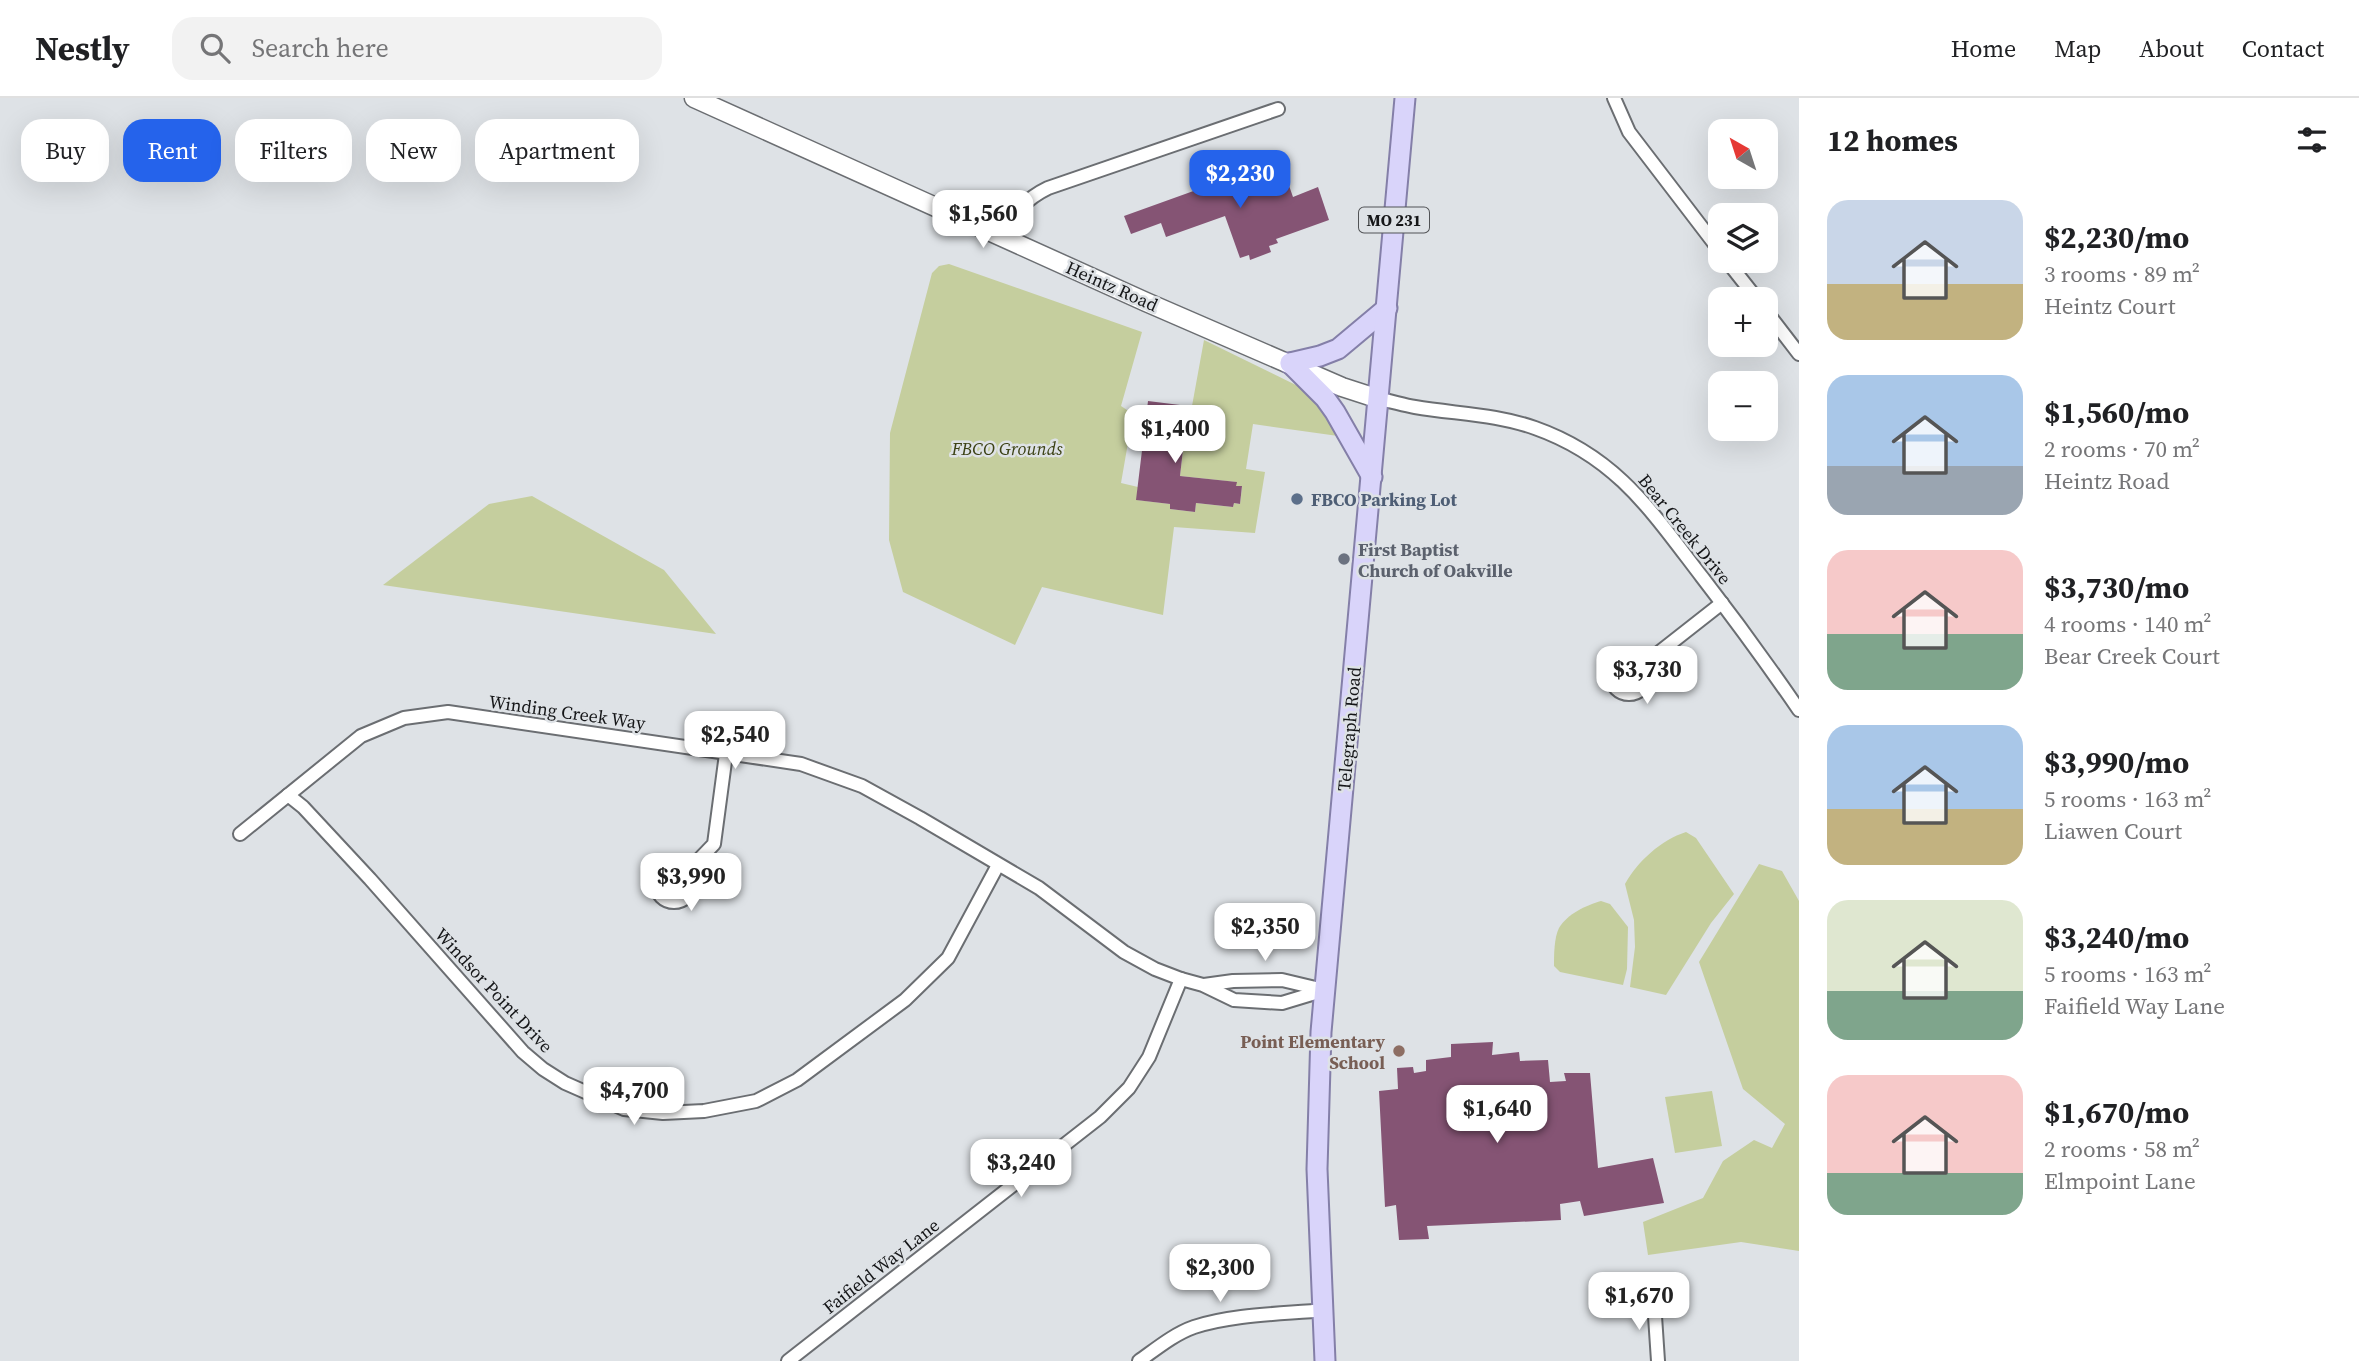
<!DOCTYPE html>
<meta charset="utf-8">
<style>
body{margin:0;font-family:"Source Serif 4",serif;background:#f2f2f2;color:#202124;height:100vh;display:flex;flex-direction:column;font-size:26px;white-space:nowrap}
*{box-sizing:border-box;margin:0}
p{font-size:23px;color:#757577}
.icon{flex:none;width:38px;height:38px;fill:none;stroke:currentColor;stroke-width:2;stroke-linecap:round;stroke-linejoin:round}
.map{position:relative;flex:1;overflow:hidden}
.details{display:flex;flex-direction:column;background:#fff;width:560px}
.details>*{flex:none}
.top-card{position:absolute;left:21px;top:21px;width:665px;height:63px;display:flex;gap:14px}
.needle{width:46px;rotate:321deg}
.fabs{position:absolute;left:1708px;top:21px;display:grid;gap:14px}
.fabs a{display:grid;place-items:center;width:70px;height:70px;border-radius:14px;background:#fff;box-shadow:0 7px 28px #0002;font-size:35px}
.price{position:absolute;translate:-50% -60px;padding:0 16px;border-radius:14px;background:#fff;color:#222;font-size:23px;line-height:46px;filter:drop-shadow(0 2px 4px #0008)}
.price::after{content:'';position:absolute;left:50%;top:42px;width:21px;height:16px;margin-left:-10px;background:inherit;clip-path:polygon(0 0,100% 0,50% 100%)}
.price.active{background:#2563eb;color:#fff}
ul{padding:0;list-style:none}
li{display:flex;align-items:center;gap:21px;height:175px;padding:0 28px}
li span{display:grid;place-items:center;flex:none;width:196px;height:140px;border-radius:21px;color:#555}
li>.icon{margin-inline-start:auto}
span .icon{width:84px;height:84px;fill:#fffc;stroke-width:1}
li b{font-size:30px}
h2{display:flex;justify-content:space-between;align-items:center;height:84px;padding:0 28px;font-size:30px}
.tag{padding:0 24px;border-radius:21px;background:#fff;box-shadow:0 7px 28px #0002;font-size:24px;line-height:63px}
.tag.active{background:#2563eb;color:#fff}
header{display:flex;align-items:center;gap:42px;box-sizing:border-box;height:98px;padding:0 35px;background:#fff;border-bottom:2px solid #e0e0e0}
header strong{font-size:33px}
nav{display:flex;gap:38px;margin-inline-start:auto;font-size:24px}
.search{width:490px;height:63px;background:#f2f2f2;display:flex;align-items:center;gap:18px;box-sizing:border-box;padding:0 24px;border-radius:21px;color:#757577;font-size:26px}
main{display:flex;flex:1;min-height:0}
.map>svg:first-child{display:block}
.green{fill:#c5ce9e}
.building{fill:#855474}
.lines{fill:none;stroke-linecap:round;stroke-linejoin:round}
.street-casing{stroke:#6b6e72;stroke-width:16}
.secondary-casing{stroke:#6b6e72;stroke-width:21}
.primary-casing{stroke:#847fa8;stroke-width:23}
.street{stroke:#fff;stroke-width:12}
.secondary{stroke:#fff;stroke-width:18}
.primary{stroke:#d9d4fa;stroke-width:19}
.service-dot{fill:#5c6f8a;stroke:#dee2e6;stroke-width:2.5}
.worship-dot{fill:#6b7280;stroke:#dee2e6;stroke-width:2.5}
.education-dot{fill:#8d6e63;stroke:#dee2e6;stroke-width:2.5}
.labels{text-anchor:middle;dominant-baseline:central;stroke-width:5;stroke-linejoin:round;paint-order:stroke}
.shield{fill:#dee2e6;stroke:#515356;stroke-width:2}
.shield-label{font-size:16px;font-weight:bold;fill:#151618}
.street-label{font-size:18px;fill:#151618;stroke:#dee2e6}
.park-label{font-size:18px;font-style:italic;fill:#3c4215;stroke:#dee2e6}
.service-label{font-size:18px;font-weight:bold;fill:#4e5e75;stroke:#dee2e6;text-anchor:start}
.worship-label{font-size:18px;font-weight:bold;fill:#5b616d;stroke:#dee2e6;text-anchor:start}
.education-label{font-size:18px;font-weight:bold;fill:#785e54;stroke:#dee2e6;text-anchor:end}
</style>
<header>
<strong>Nestly</strong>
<div class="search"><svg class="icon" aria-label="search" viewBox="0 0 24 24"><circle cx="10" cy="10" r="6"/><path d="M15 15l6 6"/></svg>Search here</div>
<nav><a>Home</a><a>Map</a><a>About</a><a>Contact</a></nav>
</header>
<main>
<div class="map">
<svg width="1799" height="1263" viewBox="0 0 1799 1263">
<rect width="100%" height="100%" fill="#dee2e6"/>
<g class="green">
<polygon points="949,166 1142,234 1121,308 1133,316 1121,385 1138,389 1137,402 1170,406 1170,411 1195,414 1196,405 1233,409 1234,405 1240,406 1242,389 1236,388 1236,384 1180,378 1188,308 1192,308 1204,242 1304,291 1329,318 1338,338 1253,326 1246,371 1265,374 1255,435 1174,429 1163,517 1042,489 1015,547 903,494 889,442 890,335 932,175 939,168"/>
<polygon points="532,398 664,472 716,536 383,487 489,406"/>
<path d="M 1686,734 L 1696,740 L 1734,796 L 1711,825 L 1666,897 L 1630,889 L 1635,849 L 1634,822 L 1625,786 C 1638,763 1661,742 1686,734 Z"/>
<polygon points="1759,766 1782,773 1799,803 1799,1153 1741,1144 1648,1157 1643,1124 1703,1100 1723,1063 1754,1042 1772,1050 1785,1026 1743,991 1699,864"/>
<path d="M 1601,803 L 1610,806 L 1628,829 L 1627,871 L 1623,887 L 1560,874 L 1554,868 C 1554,857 1554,840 1559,830 C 1567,816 1587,807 1601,803 Z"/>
<polygon points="1712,993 1722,1048 1675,1055 1665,999"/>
</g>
<g class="building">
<polygon points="1280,62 1293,99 1318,89 1329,122 1276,141 1278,145 1269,148 1271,154 1250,162 1249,157 1240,160 1225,118 1166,139 1161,125 1131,136 1124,118"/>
<polygon points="1148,303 1188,308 1180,378 1237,384 1236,388 1242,388 1240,406 1234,405 1233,409 1196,405 1195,414 1170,411 1170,406 1136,402"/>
<polygon points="1493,944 1492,957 1519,954 1520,963 1548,962 1550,984 1566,983 1564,975 1590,975 1598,1070 1653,1060 1664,1105 1584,1118 1580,1103 1560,1106 1561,1122 1427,1128 1429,1141 1399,1142 1396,1107 1385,1109 1379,993 1398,991 1397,970 1413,969 1414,975 1426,973 1426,962 1451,959 1451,946"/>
</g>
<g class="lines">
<g class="street-casing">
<g id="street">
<polyline points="1614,0 1629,34 1720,153"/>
<path d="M 1001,139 C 1015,116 1023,102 1048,90 L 1278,11"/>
<polyline points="1727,163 1757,201"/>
<polyline points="1766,213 1799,256"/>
<path d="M 1379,301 C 1391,303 1403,307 1415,309 C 1456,316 1496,316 1535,330 C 1617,359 1652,414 1702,479 C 1736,523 1768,567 1799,612"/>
<circle cx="1629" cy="578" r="18"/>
<polyline points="1643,567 1722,505"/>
<polyline points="288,697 303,709 370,781 523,954 543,971 565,985 624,1011 663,1015 704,1013 756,1003 797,982 905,902 948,860 998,767"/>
<polyline points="240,736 361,638 404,620 448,614 801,666 862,688 920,720 1039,790 1124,854 1155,871 1181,881 1203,887 1234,902 1282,905 1325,892"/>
<circle cx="674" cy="786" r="18"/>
<polyline points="687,774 714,746 726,656"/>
<polyline points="1204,887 1233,883 1282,882 1324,892"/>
<polyline points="1654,1203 1658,1263"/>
<polyline points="788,1263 1100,1019 1129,990 1149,959 1181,881"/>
<path d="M 1139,1263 C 1156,1251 1174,1236 1194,1229 C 1233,1216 1283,1216 1324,1212"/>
</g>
</g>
<g class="secondary-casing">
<polyline id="secondary" points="694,0 1146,204 1342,289 1379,301"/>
</g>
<g class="primary-casing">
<g id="primary">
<polyline points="1290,265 1325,300 1335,314 1372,379"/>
<polyline points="1290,265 1320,258 1338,251 1387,210"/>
<polyline points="1325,1263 1317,1071 1321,934 1405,0"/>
</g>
</g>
<use href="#street" class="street"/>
<use href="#secondary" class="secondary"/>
<use href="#primary" class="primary"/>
</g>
<circle class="service-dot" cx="1297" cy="401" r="7"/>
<circle class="worship-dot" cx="1344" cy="461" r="7"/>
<circle class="education-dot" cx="1399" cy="953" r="7"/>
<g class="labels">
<rect class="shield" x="1359" y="109.5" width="70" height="25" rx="5"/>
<g class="shield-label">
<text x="1394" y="122">MO 231</text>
</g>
<g class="street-label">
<text transform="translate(1112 188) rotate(24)">Heintz Road</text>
<text transform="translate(1685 431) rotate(51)">Bear Creek Drive</text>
<text transform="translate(567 614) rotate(8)">Winding Creek Way</text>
<text transform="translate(1349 631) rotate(-85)">Telegraph Road</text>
<text transform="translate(494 892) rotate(47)">Windsor Point Drive</text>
<text transform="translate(881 1168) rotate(-38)">Faifield Way Lane</text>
</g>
<g class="park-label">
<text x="1007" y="350">FBCO Grounds</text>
</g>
<g class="service-label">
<text x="1311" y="401">FBCO Parking Lot</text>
</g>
<g class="worship-label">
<text x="1358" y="451">First Baptist<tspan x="1358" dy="21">Church of Oakville</tspan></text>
</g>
<g class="education-label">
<text x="1385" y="943">Point Elementary<tspan x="1385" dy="21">School</tspan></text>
</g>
</g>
</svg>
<div class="fabs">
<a><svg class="needle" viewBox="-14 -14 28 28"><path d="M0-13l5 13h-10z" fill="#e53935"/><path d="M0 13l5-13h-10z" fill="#757577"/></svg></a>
<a><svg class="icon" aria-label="layers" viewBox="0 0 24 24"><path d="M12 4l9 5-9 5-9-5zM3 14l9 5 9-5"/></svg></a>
<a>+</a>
<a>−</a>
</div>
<b class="price active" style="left:1240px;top:112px">$2,230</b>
<b class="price" style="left:983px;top:152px">$1,560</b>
<b class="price" style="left:1175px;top:367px">$1,400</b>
<b class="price" style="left:1647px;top:608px">$3,730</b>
<b class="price" style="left:735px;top:673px">$2,540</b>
<b class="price" style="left:691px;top:815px">$3,990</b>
<b class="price" style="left:1265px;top:865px">$2,350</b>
<b class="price" style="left:634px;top:1029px">$4,700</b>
<b class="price" style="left:1497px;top:1047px">$1,640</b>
<b class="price" style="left:1021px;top:1101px">$3,240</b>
<b class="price" style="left:1220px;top:1206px">$2,300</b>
<b class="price" style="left:1639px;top:1234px">$1,670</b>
<div class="top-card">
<a class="tag">Buy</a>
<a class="tag active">Rent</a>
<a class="tag">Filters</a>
<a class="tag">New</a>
<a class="tag">Apartment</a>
</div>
</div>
<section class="details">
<h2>12 homes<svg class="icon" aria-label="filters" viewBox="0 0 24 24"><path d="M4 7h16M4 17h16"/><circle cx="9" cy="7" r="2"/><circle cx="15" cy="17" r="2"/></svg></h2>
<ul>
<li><span style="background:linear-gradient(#c9d6e8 60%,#c2b280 0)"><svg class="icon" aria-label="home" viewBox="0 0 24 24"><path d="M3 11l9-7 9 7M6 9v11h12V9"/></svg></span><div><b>$2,230/mo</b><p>3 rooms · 89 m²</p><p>Heintz Court</p></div></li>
<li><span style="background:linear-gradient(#a9c7e8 65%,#9aa5b1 0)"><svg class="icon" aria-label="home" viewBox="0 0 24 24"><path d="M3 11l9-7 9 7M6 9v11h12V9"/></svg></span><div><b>$1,560/mo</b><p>2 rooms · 70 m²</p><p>Heintz Road</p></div></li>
<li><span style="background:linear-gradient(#f6c9c9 60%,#7fa58c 0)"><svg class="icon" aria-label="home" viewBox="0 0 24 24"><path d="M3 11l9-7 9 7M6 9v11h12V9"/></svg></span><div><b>$3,730/mo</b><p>4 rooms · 140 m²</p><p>Bear Creek Court</p></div></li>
<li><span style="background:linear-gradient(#a9c7e8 60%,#c2b280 0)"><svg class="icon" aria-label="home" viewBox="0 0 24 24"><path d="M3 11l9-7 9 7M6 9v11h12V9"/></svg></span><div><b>$3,990/mo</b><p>5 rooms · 163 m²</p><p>Liawen Court</p></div></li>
<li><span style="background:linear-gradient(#dfe7d0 65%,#7fa58c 0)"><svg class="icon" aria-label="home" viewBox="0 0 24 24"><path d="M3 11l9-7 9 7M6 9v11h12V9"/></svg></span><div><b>$3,240/mo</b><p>5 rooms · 163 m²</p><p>Faifield Way Lane</p></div></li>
<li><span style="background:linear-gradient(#f6c9c9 70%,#7fa58c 0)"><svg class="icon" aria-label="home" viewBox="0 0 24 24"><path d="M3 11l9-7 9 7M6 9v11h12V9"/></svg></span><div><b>$1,670/mo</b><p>2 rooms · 58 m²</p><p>Elmpoint Lane</p></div></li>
</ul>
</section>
</main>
